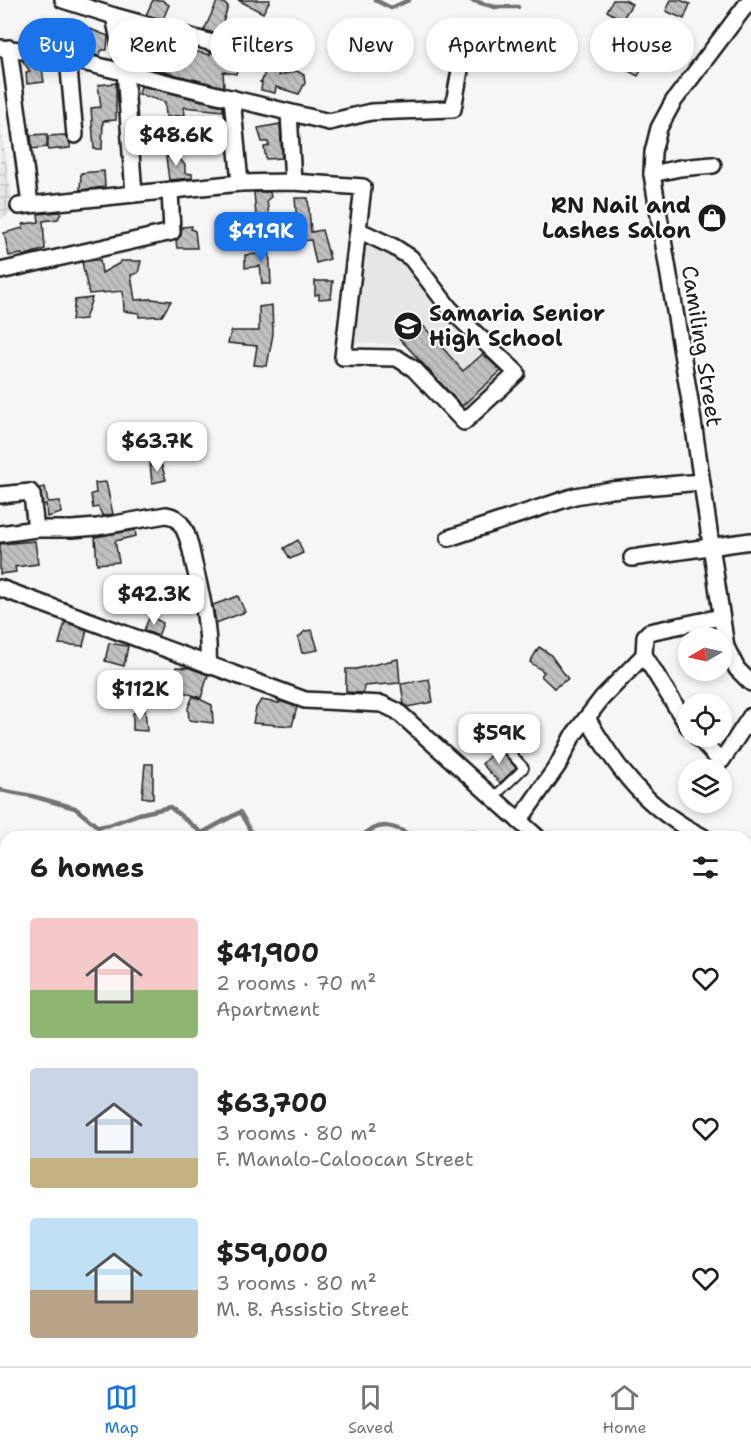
<!DOCTYPE html>
<meta charset="utf-8">
<style>
body{margin:0;font-family:"Shantell Sans",sans-serif;background:#f2f2f2;color:#202124;height:100vh;display:flex;flex-direction:column;font-size:22px;white-space:nowrap}
*{box-sizing:border-box;margin:0}
p{font-size:20px;color:#757577}
.icon{flex:none;width:33px;height:33px;fill:none;stroke:currentColor;stroke-width:2;stroke-linecap:round;stroke-linejoin:round}
.map{position:relative;flex:1;overflow:hidden}
.panel{position:absolute;left:0px;top:831px;width:752px;height:536px;display:flex;flex-direction:column;background:#fff;border-radius:18px 18px 0 0;box-shadow:0 3px 9px #0003}
.panel>*{flex:none}
.banner{position:absolute;left:18px;top:18px;width:716px;height:54px;display:flex;gap:12px}
.needle{width:39px;rotate:261deg}
.fabs{position:absolute;left:678px;top:627px;display:grid;gap:12px}
.fabs a{display:grid;place-items:center;width:54px;height:54px;border-radius:50%;background:#fff;box-shadow:0 3px 9px #0003;font-size:30px}
.price{position:absolute;translate:-50% -51px;padding:0 14px;border-radius:12px;background:#fff;color:#222;font-size:20px;line-height:39px;filter:drop-shadow(0 2px 3px #0008)}
.price::after{content:'';position:absolute;left:50%;top:36px;width:18px;height:14px;margin-left:-9px;background:inherit;clip-path:polygon(0 0,100% 0,50% 100%)}
.price.selected{background:#1a73e8;color:#fff}
ul{padding:0;list-style:none}
li{display:flex;align-items:center;gap:18px;height:150px;padding:0 30px}
li span{display:grid;place-items:center;flex:none;width:168px;height:120px;border-radius:6px;color:#555}
li>.icon{margin-inline-start:auto}
span .icon{width:72px;height:72px;fill:#fffc;stroke-width:1}
li b{font-size:26px}
h2{display:flex;justify-content:space-between;align-items:center;height:72px;padding:0 30px;font-size:26px}
.pill{padding:0 21px;border-radius:27px;background:#fff;box-shadow:0 3px 9px #0003;font-size:21px;line-height:54px}
.pill.selected{background:#1a73e8;color:#fff}
.tabs{display:flex;justify-content:space-around;align-items:center;height:84px;border-top:2px solid #e0e0e0;background:#fff;font-size:16px;color:#757577}
.tabs a{display:grid;justify-items:center;gap:3px}
.tabs .selected{color:#1a73e8}
.map>svg:first-child{display:block}
.built{fill:#e6e6e6}
.industrial{fill:url(#industrial-grid)}
.lines{fill:none;stroke-linecap:round;stroke-linejoin:round}
.stream{stroke:#727272;stroke-width:4.5}
.building{fill:url(#building-back-hatch);stroke:#1c1c1c;stroke-width:1.5}
.lane-casing{stroke:#1c1c1c;stroke-width:12}
.street-casing{stroke:#1c1c1c;stroke-width:20}
.lane{stroke:#fff;stroke-width:8}
.street{stroke:#fff;stroke-width:15}
.labels{text-anchor:middle;dominant-baseline:central;stroke-width:4.5;stroke-linejoin:round;paint-order:stroke}
.poi-label{font-size:22px;font-weight:bold;fill:#1c1c1c;stroke:#fff;text-anchor:end}
.street-label{font-size:22px;fill:#1c1c1c;stroke:#fff}
</style>
<div class="map">
<svg width="751" height="1366" viewBox="0 0 751 1366">
<defs>
<pattern id="industrial-grid" width="8" height="8" patternUnits="userSpaceOnUse" patternTransform="scale(1.5)"><rect width="8" height="8" fill="#e6e6e6"/><path d="M0 4h8M4 0v8" fill="none" stroke="#c5c5c5"/></pattern>
<pattern id="building-back-hatch" width="6" height="6" patternUnits="userSpaceOnUse" patternTransform="scale(1.5)"><rect width="6" height="6" fill="#c0c0c0"/><path d="M-1 5l2 2M0 0l6 6M5-1l2 2" fill="none" stroke="#a4a4a4"/></pattern>
</defs>
<rect width="100%" height="100%" fill="#f6f6f6"/>
<filter id="ink" filterUnits="userSpaceOnUse"><feTurbulence type="fractalNoise" baseFrequency=".0167" numOctaves="2"/><feDisplacementMap in="SourceGraphic" scale="12" xChannelSelector="R" yChannelSelector="G"/><feConvolveMatrix kernelMatrix="1 2 1 2 8 2 1 2 1" color-interpolation-filters="sRGB"/></filter>
<g filter="url(#ink)">
<polygon class="built" points="368,240 410,260 509,371 464,413 405,345 355,343 365,243"/>
<polygon class="industrial" points="0,122 14,211 0,220"/>
<g class="lines">
<g class="stream">
<polyline points="375,0 391,8 409,0"/>
<polyline points="471,0 495,7 518,7"/>
<polyline points="0,790 32,796 75,808 98,827 109,825 139,814 170,807 202,833 240,812 254,837"/>
<path d="M 361,837 C 379,821 393,824 413,837"/>
<polyline points="462,837 472,831"/>
<polyline points="746,965 751,964"/>
</g>
</g>
<g class="building">
<polygon points="153,0 162,0 169,5 163,19 146,15"/>
<polygon points="218,0 228,6 219,35 204,30"/>
<polygon points="238,0 270,0 263,13"/>
<polygon points="613,0 625,0 632,4 622,20 607,11"/>
<polygon points="671,0 680,0 690,4 684,19 666,11"/>
<polygon points="90,29 108,36 107,50 102,50 99,56 83,52"/>
<polygon points="136,38 163,44 160,57 184,60 187,49 210,55 210,52 240,61 236,74 223,72 224,87 133,64 131,50"/>
<polygon points="626,49 647,60 638,76 617,65"/>
<polygon points="22,60 36,61 36,69 42,68 44,82 27,84 26,72 30,71"/>
<polygon points="266,68 273,69 280,68 278,76 297,71 304,75 305,83 299,94 276,87 275,93 261,90 262,83 260,82 262,81"/>
<polygon points="116,83 116,120 103,121 102,149 94,149 91,108 101,107 98,85"/>
<polygon points="141,86 223,106 223,111 184,107 185,115 166,117 165,102 139,94"/>
<polygon points="280,124 282,158 266,159 264,147 269,146 268,142 262,142 258,128"/>
<polygon points="185,125 186,133 225,127 226,141 150,138 149,136"/>
<polygon points="47,134 47,147 32,149 31,135"/>
<polygon points="65,135 70,143 70,148 48,150 48,136"/>
<polygon points="167,144 185,165 185,173 192,174 192,178 169,180 166,157 168,157"/>
<polygon points="104,171 105,187 80,190 81,173"/>
<polygon points="254,192 270,192 271,197 267,200 269,216 256,216"/>
<polygon points="295,198 308,198 311,232 322,230 330,259 316,263 311,240 271,243 270,233 280,223 297,223"/>
<polygon points="59,212 61,213 58,219 43,221 45,249 23,256 22,254 9,256 4,233 23,228 23,224 39,222 38,214"/>
<polygon points="192,226 191,229 195,231 197,248 177,248 176,241 181,235 182,227"/>
<polygon points="257,246 269,246 271,284 262,284 260,266 245,268 245,255 258,254"/>
<polygon points="95,260 100,260 102,273 120,263 120,261 141,261 138,273 131,275 135,300 150,299 171,301 162,316 139,317 139,313 124,311 123,291 89,294 82,262"/>
<polygon points="315,281 333,281 331,298 319,299 319,294 315,295"/>
<polygon points="92,298 85,319 72,320 75,300"/>
<polygon points="272,305 273,334 267,366 254,365 257,346 228,343 231,331 259,331 259,307"/>
<polygon points="418,320 463,371 483,354 501,371 462,406 399,338"/>
<polygon points="150,463 161,463 166,480 152,483"/>
<polygon points="106,482 113,514 103,516 98,507 93,508 91,494 96,493 95,483"/>
<polygon points="45,487 48,502 60,501 61,513 47,517 46,504 43,505 39,488"/>
<polygon points="135,530 136,536 115,541 119,562 97,564 95,537"/>
<polygon points="298,540 303,553 290,559 284,548"/>
<polygon points="35,541 38,564 15,567 16,572 0,574 0,544"/>
<polygon points="238,596 245,612 216,623 213,605"/>
<polygon points="150,616 163,623 158,636 144,630"/>
<polygon points="65,622 87,630 83,646 59,644"/>
<polygon points="312,630 318,650 302,653 298,638 305,631"/>
<polygon points="109,643 128,646 124,666 105,661"/>
<polygon points="539,647 550,654 568,679 554,688 541,676 544,672 530,662"/>
<polygon points="398,659 400,683 364,686 363,693 346,692 346,669 356,669"/>
<polygon points="176,667 190,668 208,675 201,698 172,688"/>
<polygon points="429,679 433,702 407,707 404,704 401,684"/>
<polygon points="193,696 212,705 213,723 189,720 188,708"/>
<polygon points="261,700 279,703 279,701 297,707 292,726 253,723 256,708"/>
<polygon points="145,710 147,731 133,730 133,713"/>
<polygon points="482,721 493,726 486,745 474,742"/>
<polygon points="498,747 516,768 500,783 482,764"/>
<polygon points="145,764 153,764 153,799 142,797"/>
</g>
<g class="lines">
<g class="lane-casing">
<g id="lane">
<polyline points="493,798 524,768 504,746"/>
<polyline points="0,882 6,883"/>
</g>
</g>
<g class="street-casing">
<g id="street">
<polyline points="63,0 114,16 275,60"/>
<polyline points="750,0 673,102 659,128 653,152 652,174 690,401 726,647 737,669 751,683"/>
<polyline points="114,16 125,71 134,194"/>
<polyline points="0,48 41,52 329,122 371,112 453,109 466,37"/>
<polyline points="9,48 30,204"/>
<polyline points="68,58 75,135"/>
<polyline points="232,98 240,183"/>
<polyline points="289,113 293,182"/>
<polyline points="652,174 680,168 713,165"/>
<polyline points="19,206 240,183 293,182 363,187 343,357 397,358 414,369 464,422 517,373 450,309 411,258 394,247 358,230"/>
<polyline points="0,271 172,232 170,190"/>
<polyline points="0,495 30,492 32,495 36,529"/>
<path d="M 0,534 L 36,529 L 72,529 L 97,527 L 166,515 C 173,516 177,518 181,524 C 189,535 191,551 194,564 C 202,597 210,631 208,665"/>
<polyline points="449,538 575,496 611,490 701,482"/>
<polyline points="632,558 751,541"/>
<polyline points="0,588 305,700 382,704 397,711 537,837"/>
<polyline points="644,655 645,636 649,632 721,617"/>
<path d="M 587,718 C 619,772 646,808 703,837"/>
<polyline points="697,736 719,760 722,760 751,716"/>
<polyline points="519,821 558,765 572,737 602,698 644,655 688,726"/>
<polyline points="746,856 751,858"/>
<polyline points="0,1021 6,1021"/>
<polyline points="746,1087 751,1087"/>
<polyline points="0,1123 6,1122"/>
<polyline points="527,1360 533,1366"/>
</g>
</g>
<use href="#lane" class="lane"/>
<use href="#street" class="street"/>
</g>
</g>
<defs>
<g id="shop-disc" transform="scale(1.5)"><circle r="9.5" fill="#1c1c1c" stroke="#fff"/><path d="M-5-2.5h2.3a2.7 3.5 0 0 1 5.4 0H5L5.5 6h-11ZM-1.5-2.5h3a1.5 2.3 0 0 0-3 0Z" fill="#fff"/></g>
<g id="school-disc" transform="scale(1.5)"><circle r="9.5" fill="#1c1c1c" stroke="#fff"/><path d="M0-5L7-2L0 1L-7-2ZM-4 1L0 2.5L4 1V4Q0 6-4 4Z" fill="#fff"/></g>
</defs>
<g fill-rule="evenodd">
<use href="#shop-disc" x="712" y="218"/>
<use href="#school-disc" x="408" y="326"/>
</g>
<g class="labels">
<g class="poi-label">
<text x="691" y="205">RN Nail and<tspan x="691" dy="25">Lashes Salon</tspan></text>
<text x="429" y="313" text-anchor="start">Samaria Senior<tspan x="429" dy="25">High School</tspan></text>
</g>
<g class="street-label">
<text transform="translate(702 346) rotate(81)">Camiling Street</text>
</g>
</g>
</svg>
<div class="fabs">
<a><svg class="needle" viewBox="-14 -14 28 28"><path d="M0-13l5 13h-10z" fill="#e53935"/><path d="M0 13l5-13h-10z" fill="#757577"/></svg></a>
<a><svg class="icon" aria-label="locate" viewBox="0 0 24 24"><circle cx="12" cy="12" r="6"/><path d="M12 2v4M12 18v4M2 12h4M18 12h4"/></svg></a>
<a><svg class="icon" aria-label="layers" viewBox="0 0 24 24"><path d="M12 4l9 5-9 5-9-5zM3 14l9 5 9-5"/></svg></a>
</div>
<b class="price" style="left:176px;top:167px">$48.6K</b>
<b class="price selected" style="left:261px;top:263px">$41.9K</b>
<b class="price" style="left:157px;top:473px">$63.7K</b>
<b class="price" style="left:154px;top:626px">$42.3K</b>
<b class="price" style="left:140px;top:721px">$112K</b>
<b class="price" style="left:499px;top:765px">$59K</b>
<div class="banner">
<a class="pill selected">Buy</a>
<a class="pill">Rent</a>
<a class="pill">Filters</a>
<a class="pill">New</a>
<a class="pill">Apartment</a>
<a class="pill">House</a>
</div>
<section class="panel">
<h2>6 homes<svg class="icon" aria-label="filters" viewBox="0 0 24 24"><path d="M4 7h16M4 17h16"/><circle cx="9" cy="7" r="2"/><circle cx="15" cy="17" r="2"/></svg></h2>
<ul>
<li><span style="background:linear-gradient(#f6c9c9 60%,#8fb573 0)"><svg class="icon" aria-label="home" viewBox="0 0 24 24"><path d="M3 11l9-7 9 7M6 9v11h12V9"/></svg></span><div><b>$41,900</b><p>2 rooms · 70 m²</p><p>Apartment</p></div><svg class="icon" aria-label="heart" viewBox="0 0 24 24"><path d="M12 20l-8-8c-3-5 5-10 8-4 3-6 11-1 8 4z"/></svg></li>
<li><span style="background:linear-gradient(#c9d6e8 75%,#c2b280 0)"><svg class="icon" aria-label="home" viewBox="0 0 24 24"><path d="M3 11l9-7 9 7M6 9v11h12V9"/></svg></span><div><b>$63,700</b><p>3 rooms · 80 m²</p><p>F. Manalo-Caloocan Street</p></div><svg class="icon" aria-label="heart" viewBox="0 0 24 24"><path d="M12 20l-8-8c-3-5 5-10 8-4 3-6 11-1 8 4z"/></svg></li>
<li><span style="background:linear-gradient(#bfe0f5 60%,#b9a48a 0)"><svg class="icon" aria-label="home" viewBox="0 0 24 24"><path d="M3 11l9-7 9 7M6 9v11h12V9"/></svg></span><div><b>$59,000</b><p>3 rooms · 80 m²</p><p>M. B. Assistio Street</p></div><svg class="icon" aria-label="heart" viewBox="0 0 24 24"><path d="M12 20l-8-8c-3-5 5-10 8-4 3-6 11-1 8 4z"/></svg></li>
</ul>
</section>
</div>
<nav class="tabs">
<a class="selected"><svg class="icon" aria-label="map" viewBox="0 0 24 24"><path d="M3 6l6-2 6 2 6-2v14l-6 2-6-2-6 2zM9 4v14M15 6v14"/></svg>Map</a>
<a><svg class="icon" aria-label="saved" viewBox="0 0 24 24"><path d="M7 4h10v16l-5-4-5 4z"/></svg>Saved</a>
<a><svg class="icon" aria-label="home" viewBox="0 0 24 24"><path d="M3 11l9-7 9 7M6 9v11h12V9"/></svg>Home</a>
</nav>
